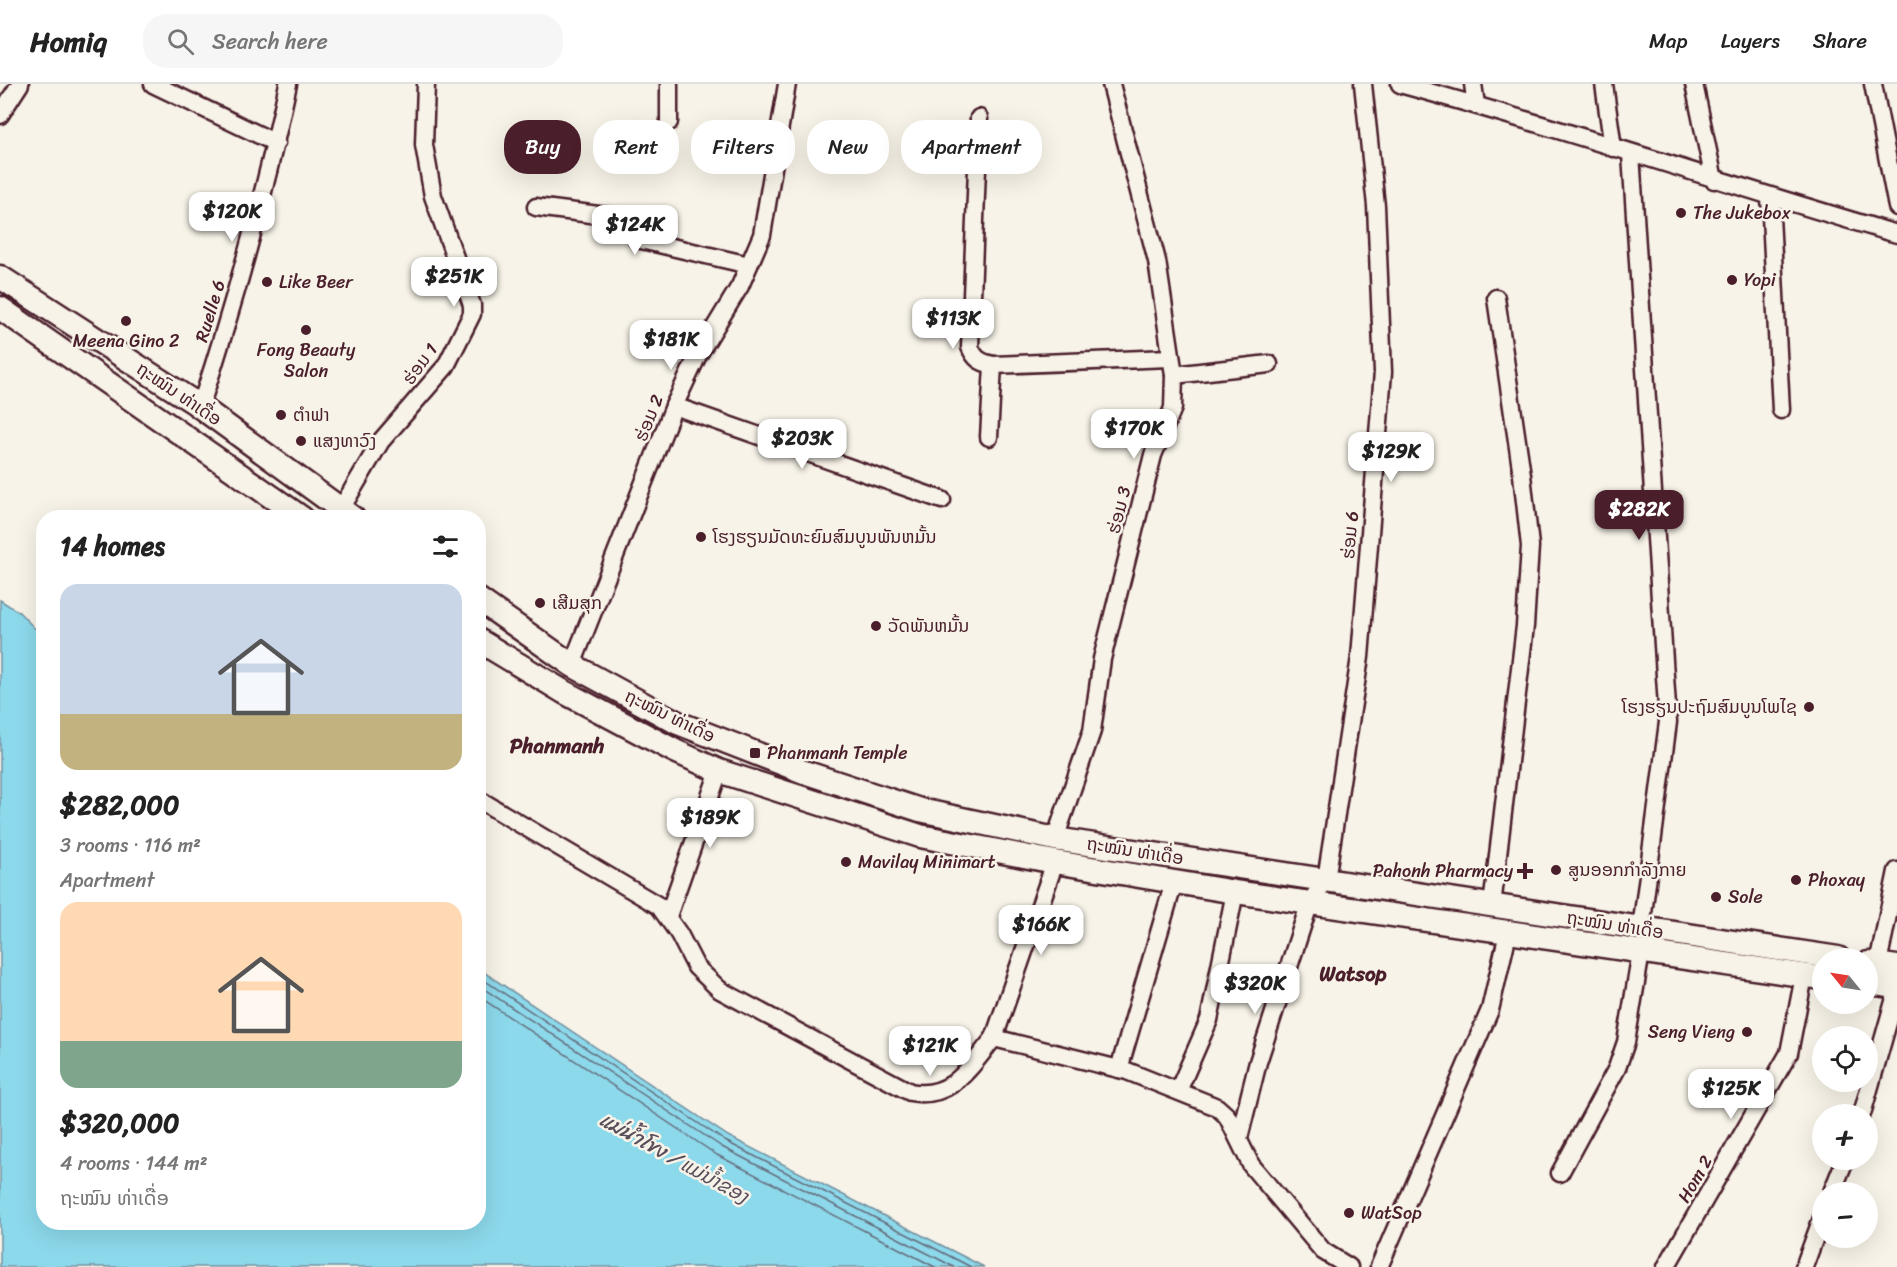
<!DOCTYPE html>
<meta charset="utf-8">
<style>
body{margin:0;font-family:Sriracha,"Noto Sans Lao","Playpen Sans Thai",sans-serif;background:#f6f6f6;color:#222;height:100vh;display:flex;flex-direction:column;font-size:22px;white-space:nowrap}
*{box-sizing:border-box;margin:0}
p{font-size:20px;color:#767676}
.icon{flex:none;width:33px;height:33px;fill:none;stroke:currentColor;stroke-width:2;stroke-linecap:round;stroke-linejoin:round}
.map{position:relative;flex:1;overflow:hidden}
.sheet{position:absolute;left:36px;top:426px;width:450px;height:720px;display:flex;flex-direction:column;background:#fff;border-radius:24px;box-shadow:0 6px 24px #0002}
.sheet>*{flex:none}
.top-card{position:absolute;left:504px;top:36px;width:570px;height:54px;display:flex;gap:12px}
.needle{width:39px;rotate:300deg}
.controls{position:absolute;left:1812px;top:864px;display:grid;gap:12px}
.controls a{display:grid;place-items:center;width:66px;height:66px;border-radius:50%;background:#fff;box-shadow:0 6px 24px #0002;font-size:30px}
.price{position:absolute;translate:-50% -51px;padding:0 14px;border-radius:12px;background:#fff;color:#222;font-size:20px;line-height:39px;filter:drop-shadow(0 2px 3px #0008)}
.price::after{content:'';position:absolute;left:50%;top:36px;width:18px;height:14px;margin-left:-9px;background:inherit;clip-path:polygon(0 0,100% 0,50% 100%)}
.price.current{background:#4a1f2b;color:#fff}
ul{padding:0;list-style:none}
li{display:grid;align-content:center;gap:12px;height:318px;padding:0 24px}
li span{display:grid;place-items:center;height:186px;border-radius:18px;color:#555}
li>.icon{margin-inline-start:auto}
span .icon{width:108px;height:108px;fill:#fffc;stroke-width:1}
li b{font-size:26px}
h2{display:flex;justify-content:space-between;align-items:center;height:72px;padding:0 24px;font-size:26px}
.pill{padding:0 21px;border-radius:24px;background:#fff;box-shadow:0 6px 24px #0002;font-size:21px;line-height:54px}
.pill.current{background:#4a1f2b;color:#fff}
header{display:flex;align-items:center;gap:36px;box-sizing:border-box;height:84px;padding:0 30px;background:#fff;border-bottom:2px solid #e0e0e0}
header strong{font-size:28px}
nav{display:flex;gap:33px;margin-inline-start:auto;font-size:21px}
.search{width:420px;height:54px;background:#f6f6f6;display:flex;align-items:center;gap:15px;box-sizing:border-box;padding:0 21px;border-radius:24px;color:#767676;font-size:22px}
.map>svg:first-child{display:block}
.water{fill:#8cd9eb;stroke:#728f9e;stroke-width:1.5}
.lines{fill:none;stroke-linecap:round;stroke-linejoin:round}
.shore{stroke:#646978;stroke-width:1.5}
.minor-casing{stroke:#4a1f2b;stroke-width:21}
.major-casing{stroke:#4a1f2b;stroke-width:27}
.minor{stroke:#f7f3e8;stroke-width:16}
.major{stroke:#f7f3e8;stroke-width:22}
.poi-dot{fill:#4a1f2b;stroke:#f7f3e8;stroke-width:2}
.labels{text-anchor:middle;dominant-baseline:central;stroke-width:5;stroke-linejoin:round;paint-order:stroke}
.poi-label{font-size:18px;fill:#4a1f2b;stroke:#f7f3e8;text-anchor:start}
.street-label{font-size:18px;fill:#4a1f2b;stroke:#f7f3e8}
.water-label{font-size:20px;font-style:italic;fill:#5a4e5b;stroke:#f7f3e8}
.quarter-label{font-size:21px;font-weight:bold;fill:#4a1f2b;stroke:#f7f3e8}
</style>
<header>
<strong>Homiq</strong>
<div class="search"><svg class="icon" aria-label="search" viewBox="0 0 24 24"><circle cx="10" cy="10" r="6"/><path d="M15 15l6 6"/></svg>Search here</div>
<nav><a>Map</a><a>Layers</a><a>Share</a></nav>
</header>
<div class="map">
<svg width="1897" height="1183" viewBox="0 0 1897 1183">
<rect width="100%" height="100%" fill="#f7f3e8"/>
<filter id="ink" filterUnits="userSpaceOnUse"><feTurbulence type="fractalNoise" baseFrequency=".0167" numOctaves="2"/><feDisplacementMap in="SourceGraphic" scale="12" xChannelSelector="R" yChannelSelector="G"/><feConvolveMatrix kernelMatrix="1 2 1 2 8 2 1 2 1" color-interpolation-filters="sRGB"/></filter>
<g filter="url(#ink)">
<polygon class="water" points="0,516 19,528 43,553 44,1138 478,1138 479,885 728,1052 984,1183 0,1183"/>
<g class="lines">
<g class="shore">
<polyline points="478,892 725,1057 971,1183"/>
<polyline points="478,901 722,1063 954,1183"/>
<polyline points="478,912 717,1071 935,1183"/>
</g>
<g class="minor-casing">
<g id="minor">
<polyline points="153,0 276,59"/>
<path d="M 1400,0 C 1567,45 1731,102 1897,150"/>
<polyline points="1473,0 1476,21"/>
<polyline points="1604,0 1613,64"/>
<polyline points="1694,0 1714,96"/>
<polyline points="1873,0 1897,123"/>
<polyline points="0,31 20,0"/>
<path d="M 979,34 L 970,263 C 975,275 980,278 993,281 L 1170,274"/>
<polyline points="669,38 669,0"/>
<polyline points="1631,70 1668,638 1641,845"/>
<polyline points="1770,113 1781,326"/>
<polyline points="536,123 622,134 630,140 637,155 749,181"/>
<polyline points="1174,291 1269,280"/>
<polyline points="674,322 942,416"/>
<path d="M 200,324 C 235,217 265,110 288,0"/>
<polyline points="989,353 993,281"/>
<polyline points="341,425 381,357 446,282 472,230 472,221 433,112 424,61 426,0"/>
<polyline points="572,581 674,322 698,271 740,202 762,151 787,0"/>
<path d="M 478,715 L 659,822 L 679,850 L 696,883 L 720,906 L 910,1008 C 953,1016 970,982 994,954 L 1127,987 L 1217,1023 L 1227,1032 L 1251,1081 L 1323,1167 L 1349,1183"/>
<polyline points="1055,755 1092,647 1102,575 1153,371 1173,324 1174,291 1157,177 1111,0"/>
<polyline points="1492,822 1525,542 1530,462 1522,391 1496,214"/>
<polyline points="668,832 719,687"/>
<polyline points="1876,889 1897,787"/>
<polyline points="994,954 1055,778"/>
<polyline points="1119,985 1174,798"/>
<polyline points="1178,1007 1209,936 1235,808"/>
<polyline points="1862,1030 1897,907"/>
<polyline points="1239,1054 1258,978 1310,818 1326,796 1360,573 1383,288 1376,122 1363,0"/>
<polyline points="1560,1089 1617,984 1626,958 1641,868"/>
<polyline points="1832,1108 1845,1076"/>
<polyline points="1379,1183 1490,926 1508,849"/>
<polyline points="1666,1183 1789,969 1804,892"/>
<polyline points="1804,1183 1822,1134"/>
</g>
</g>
<g class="major-casing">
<g id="major">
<polyline points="0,193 195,319 353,434"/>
<polyline points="0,224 302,434"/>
<polyline points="478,515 572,581 678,639 804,688 920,726 1055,755 1838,874"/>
<polyline points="478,556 564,608 675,667 719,687 920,752 1055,778 1235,808 1822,894"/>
<polyline points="1868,879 1897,883"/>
<polyline points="1868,899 1897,903"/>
</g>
</g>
<use href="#minor" class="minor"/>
<use href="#major" class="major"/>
</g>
</g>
<g class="poi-dot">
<circle cx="1681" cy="129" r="6"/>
<circle cx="1732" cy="196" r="6"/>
<circle cx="267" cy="198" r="6"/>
<circle cx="126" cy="237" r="6"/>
<circle cx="306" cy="246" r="6"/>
<circle cx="281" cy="331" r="6"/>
<circle cx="301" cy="357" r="6"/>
<circle cx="701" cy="453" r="6"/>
<circle cx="540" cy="519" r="6"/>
<circle cx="876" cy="542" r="6"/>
<circle cx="1809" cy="623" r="6"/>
<rect x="749" y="663" width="12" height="12" rx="3"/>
<circle cx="846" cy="778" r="6"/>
<circle cx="1556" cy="786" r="6"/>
<path d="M1522 778h6v6h6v6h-6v6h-6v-6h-6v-6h6z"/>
<circle cx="1796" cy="796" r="6"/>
<circle cx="1716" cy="813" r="6"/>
<circle cx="1747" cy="948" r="6"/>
<circle cx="1349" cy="1129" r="6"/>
</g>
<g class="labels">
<g class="poi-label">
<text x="1693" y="129">The Jukebox</text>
<text x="1744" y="196">Yopi</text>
<text x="279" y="198">Like Beer</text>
<text x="126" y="257" text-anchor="middle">Meena Gino 2</text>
<text x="306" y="266" text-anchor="middle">Fong Beauty<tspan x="306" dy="21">Salon</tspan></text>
<text x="293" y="331">ຕຳຟາ</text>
<text x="313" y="357">ແສງທາວົງ</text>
<text x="713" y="453">ໂຮງຮຽນມັດທະຍົມສົມບູນພັນຫມັ້ນ</text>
<text x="552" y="519">ເສີມສຸກ</text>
<text x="888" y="542">ວັດພັນຫມັ້ນ</text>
<text x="1797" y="623" text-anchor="end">ໂຮງຮຽນປະຖົມສົມບູນໂພໄຊ</text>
<text x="767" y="669">Phanmanh Temple</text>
<text x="858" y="778">Mavilay Minimart</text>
<text x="1568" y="786">ສູນອອກກຳລັງກາຍ</text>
<text x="1513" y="787" text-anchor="end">Pahonh Pharmacy</text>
<text x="1808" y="796">Phoxay</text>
<text x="1728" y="813">Sole</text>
<text x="1735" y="948" text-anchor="end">Seng Vieng</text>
<text x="1361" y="1129">WatSop</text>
</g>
<g class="street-label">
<text transform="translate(210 227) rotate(-73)">Ruelle 6</text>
<text transform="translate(420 280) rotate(-54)">ຮ່ອມ 1</text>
<text transform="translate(179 310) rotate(34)">ຖະໝົນ ທ່າເດື່ອ</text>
<text transform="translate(649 334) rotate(-68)">ຮ່ອມ 2</text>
<text transform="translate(1119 426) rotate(-76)">ຮ່ອມ 3</text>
<text transform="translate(1350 451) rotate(-85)">ຮ່ອມ 6</text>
<text transform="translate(670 632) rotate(26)">ຖະໝົນ ທ່າເດື່ອ</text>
<text transform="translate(1135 767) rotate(9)">ຖະໝົນ ທ່າເດື່ອ</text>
<text transform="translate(1615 841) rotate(9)">ຖະໝົນ ທ່າເດື່ອ</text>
<text transform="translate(1695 1095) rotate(-60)">Hom 2</text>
</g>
<g class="water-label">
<text transform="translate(674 1074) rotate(29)">แม่น้ำโขง / ແມ່ນ້ຳຂອງ</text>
</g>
<g class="quarter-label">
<text x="557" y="662">Phanmanh</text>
<text x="1353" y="890">Watsop</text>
</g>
</g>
</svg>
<div class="controls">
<a><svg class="needle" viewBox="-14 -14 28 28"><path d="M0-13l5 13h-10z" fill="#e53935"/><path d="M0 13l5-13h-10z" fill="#767676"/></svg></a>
<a><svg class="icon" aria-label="locate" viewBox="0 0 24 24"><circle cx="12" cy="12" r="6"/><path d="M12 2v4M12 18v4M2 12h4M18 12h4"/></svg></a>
<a>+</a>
<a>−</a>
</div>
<b class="price" style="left:232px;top:159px">$120K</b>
<b class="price" style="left:635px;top:172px">$124K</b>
<b class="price" style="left:454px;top:224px">$251K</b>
<b class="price" style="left:953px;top:266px">$113K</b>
<b class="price" style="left:671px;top:287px">$181K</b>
<b class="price" style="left:1134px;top:376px">$170K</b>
<b class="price" style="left:802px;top:386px">$203K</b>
<b class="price" style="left:1391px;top:399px">$129K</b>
<b class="price current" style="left:1639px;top:457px">$282K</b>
<b class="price" style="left:710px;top:765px">$189K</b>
<b class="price" style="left:1041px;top:872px">$166K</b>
<b class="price" style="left:1255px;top:931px">$320K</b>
<b class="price" style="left:930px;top:993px">$121K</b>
<b class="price" style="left:1731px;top:1036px">$125K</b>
<div class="top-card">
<a class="pill current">Buy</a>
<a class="pill">Rent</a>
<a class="pill">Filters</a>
<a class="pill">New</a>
<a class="pill">Apartment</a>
</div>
<section class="sheet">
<h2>14 homes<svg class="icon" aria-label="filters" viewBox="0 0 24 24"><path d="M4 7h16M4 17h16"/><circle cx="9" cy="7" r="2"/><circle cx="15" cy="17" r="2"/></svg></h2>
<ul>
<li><span style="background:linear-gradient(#c9d6e8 70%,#c2b280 0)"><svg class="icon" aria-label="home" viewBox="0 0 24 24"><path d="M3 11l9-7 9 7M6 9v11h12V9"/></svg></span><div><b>$282,000</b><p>3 rooms · 116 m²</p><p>Apartment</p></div></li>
<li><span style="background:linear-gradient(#ffd9b3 75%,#7fa58c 0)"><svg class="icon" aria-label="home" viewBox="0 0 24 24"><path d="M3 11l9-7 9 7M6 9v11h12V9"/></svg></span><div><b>$320,000</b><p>4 rooms · 144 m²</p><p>ຖະໝົນ ທ່າເດື່ອ</p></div></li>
</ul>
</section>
</div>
